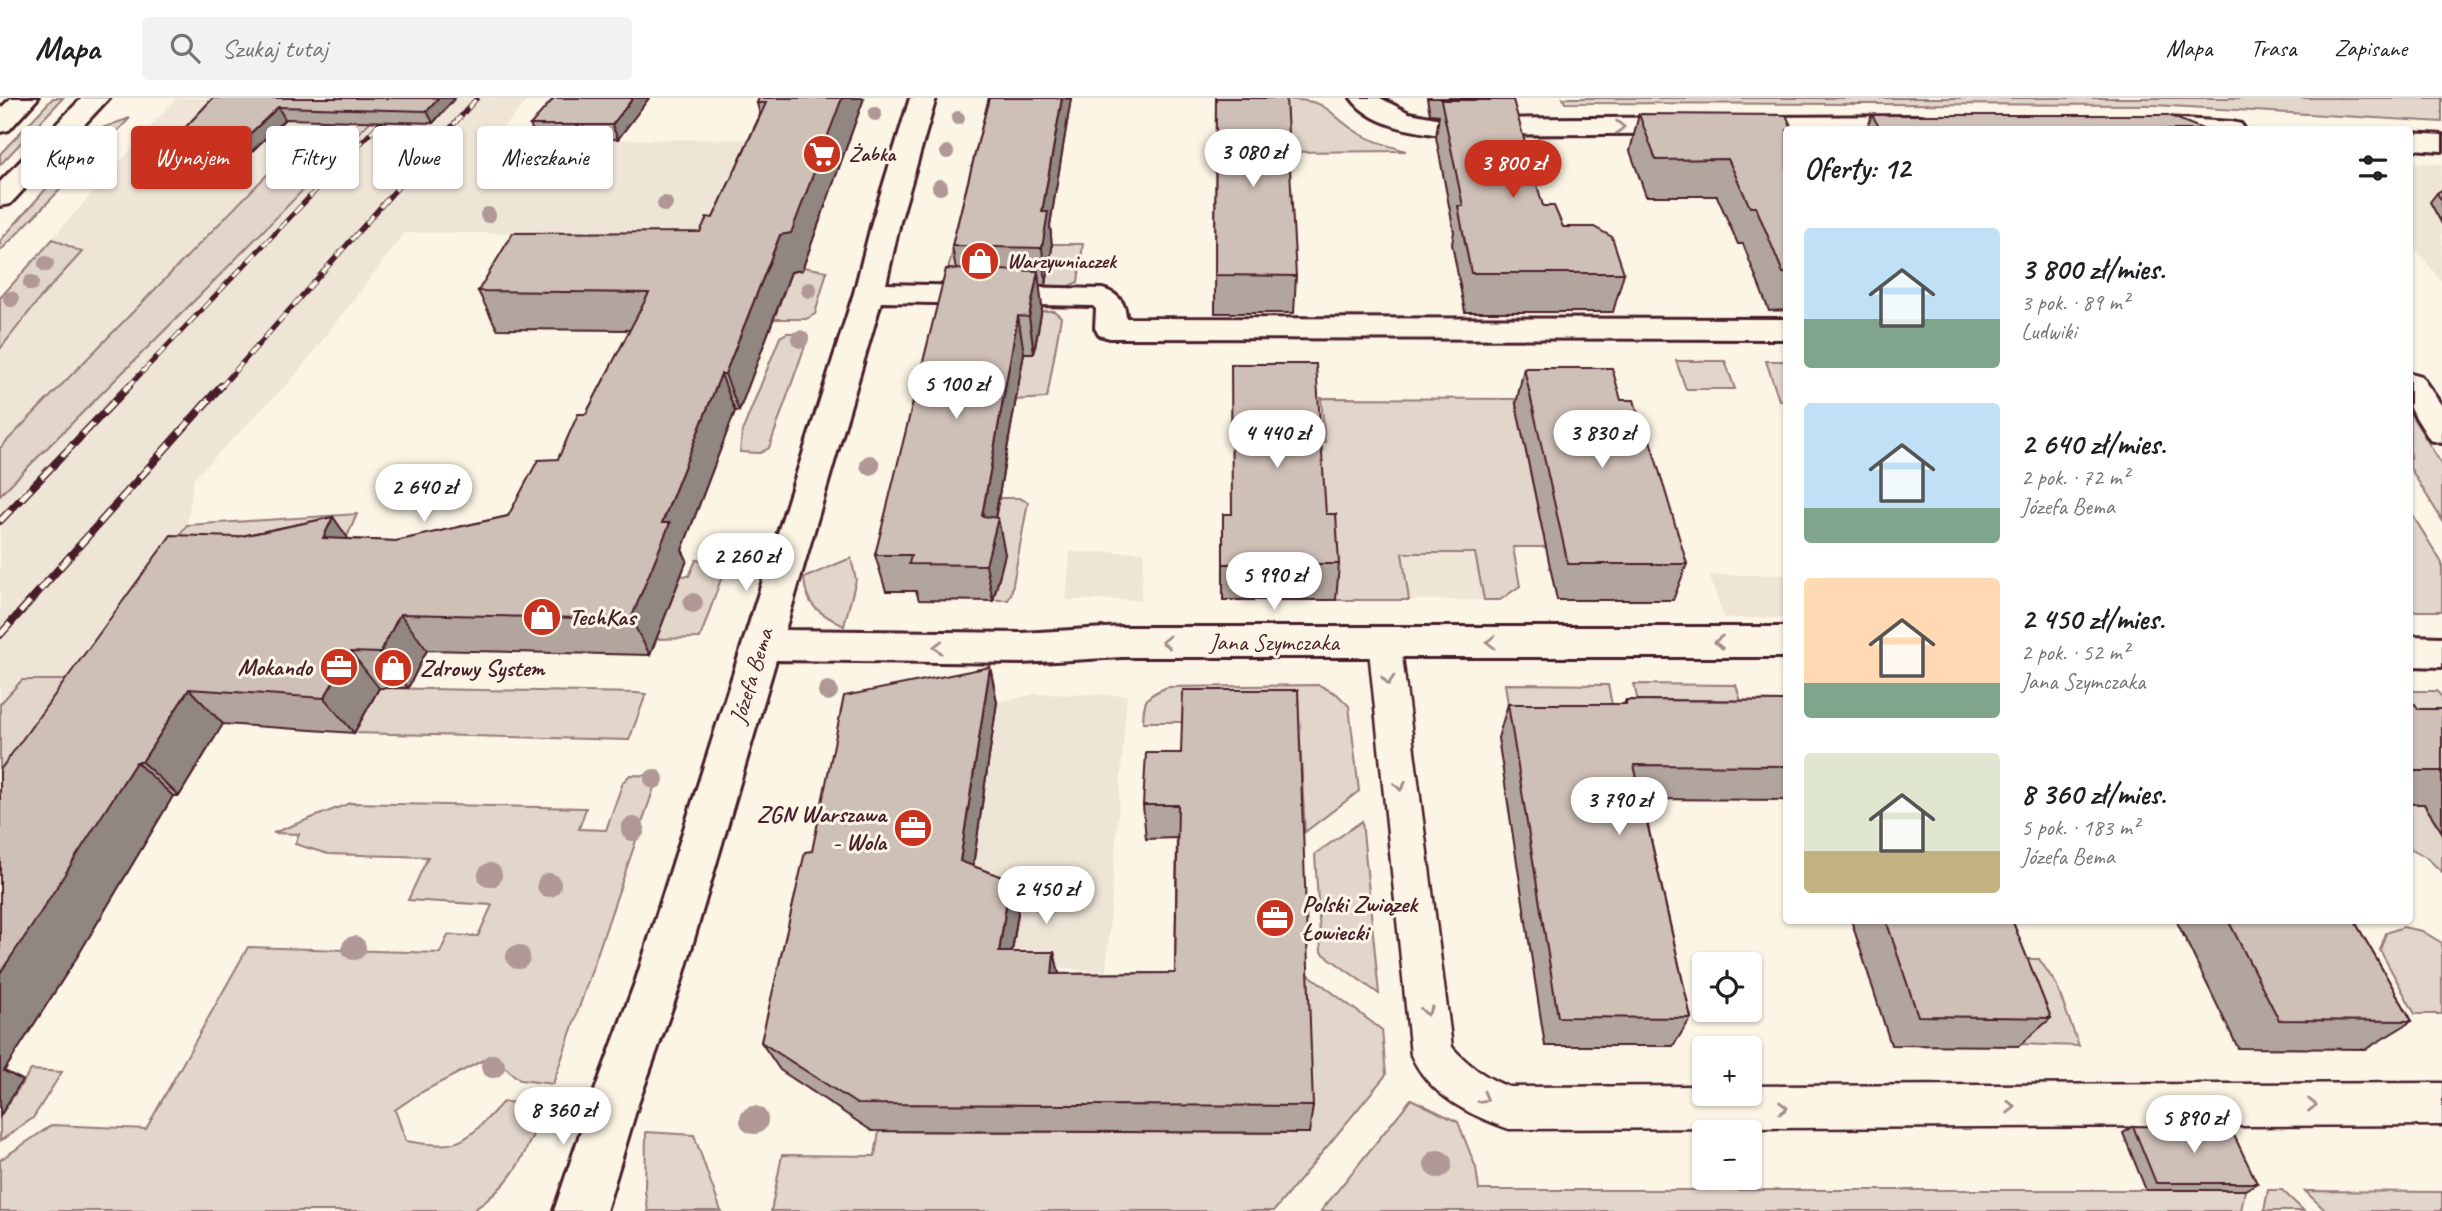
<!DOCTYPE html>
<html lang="pl">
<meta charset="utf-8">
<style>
body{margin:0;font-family:Caveat,sans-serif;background:#f2f2f2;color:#202124;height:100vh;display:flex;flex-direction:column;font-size:26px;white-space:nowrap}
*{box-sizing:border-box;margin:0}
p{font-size:23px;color:#757577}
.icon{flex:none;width:38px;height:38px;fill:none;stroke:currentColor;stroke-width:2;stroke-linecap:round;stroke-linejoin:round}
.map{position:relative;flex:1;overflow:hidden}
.drawer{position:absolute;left:1783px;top:28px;width:630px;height:798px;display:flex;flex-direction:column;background:#fff;border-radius:7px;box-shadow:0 2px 5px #0004}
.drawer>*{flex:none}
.banner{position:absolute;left:21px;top:28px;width:665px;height:63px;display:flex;gap:14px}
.buttons{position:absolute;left:1692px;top:854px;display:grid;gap:14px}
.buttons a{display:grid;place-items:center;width:70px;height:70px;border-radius:7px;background:#fff;box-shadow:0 2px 5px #0004;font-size:35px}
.price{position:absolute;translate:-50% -60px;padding:0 16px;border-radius:24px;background:#fff;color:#222;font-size:23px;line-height:46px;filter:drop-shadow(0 2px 4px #0008)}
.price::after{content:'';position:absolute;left:50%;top:42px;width:21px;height:16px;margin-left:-10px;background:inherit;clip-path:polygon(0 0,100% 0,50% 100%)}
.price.selected{background:#c8321e;color:#fff}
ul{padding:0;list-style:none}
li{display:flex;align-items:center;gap:21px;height:175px;padding:0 21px}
li span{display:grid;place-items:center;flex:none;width:196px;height:140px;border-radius:7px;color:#555}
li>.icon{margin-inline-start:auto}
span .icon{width:84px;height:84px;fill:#fffc;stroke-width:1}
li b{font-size:30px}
h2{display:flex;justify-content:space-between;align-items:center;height:84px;padding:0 21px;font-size:30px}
.tag{padding:0 24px;border-radius:7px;background:#fff;box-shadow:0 2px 5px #0004;font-size:24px;line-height:63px}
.tag.selected{background:#c8321e;color:#fff}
header{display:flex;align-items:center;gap:42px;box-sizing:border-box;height:98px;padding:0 35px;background:#fff;border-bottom:2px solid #e0e0e0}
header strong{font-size:33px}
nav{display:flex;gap:38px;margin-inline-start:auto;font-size:24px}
.search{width:490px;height:63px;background:#f2f2f2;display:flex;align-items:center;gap:18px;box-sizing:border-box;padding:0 24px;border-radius:7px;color:#757577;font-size:26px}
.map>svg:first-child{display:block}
.built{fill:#eee5d7}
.green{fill:#e2d5ca;stroke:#967a7a;stroke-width:2}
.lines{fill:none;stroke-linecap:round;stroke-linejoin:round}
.lane-casing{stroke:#4a1f2b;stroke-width:5}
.street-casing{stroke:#4a1f2b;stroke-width:6}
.secondary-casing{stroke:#4a1f2b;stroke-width:6}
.primary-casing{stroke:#4a1f2b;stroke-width:6}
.lane{fill:#fcf5e5;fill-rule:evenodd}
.street{fill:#fcf5e5;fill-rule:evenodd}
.secondary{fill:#fcf5e5;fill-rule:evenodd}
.primary{fill:#fcf5e5;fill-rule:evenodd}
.rail-far1-casing{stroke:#4a1f2b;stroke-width:5}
.rail-casing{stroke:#4a1f2b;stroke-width:8}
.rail-far1{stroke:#fcf5e5;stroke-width:3.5;stroke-dasharray:11;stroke-linecap:butt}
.rail{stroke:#fcf5e5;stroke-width:5;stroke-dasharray:15;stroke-linecap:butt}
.tree{fill:#af9895}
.wall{fill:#b2a59d;stroke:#4a1f2b;stroke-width:2}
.shaded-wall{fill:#918680;stroke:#4a1f2b;stroke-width:2}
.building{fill:#cfc0b7;stroke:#4a1f2b;stroke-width:2}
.oneway{stroke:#a38a88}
.labels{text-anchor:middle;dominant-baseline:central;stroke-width:6;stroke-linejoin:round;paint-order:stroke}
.far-poi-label{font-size:21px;font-weight:bold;fill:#4a1f2b;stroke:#fcf5e5;text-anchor:start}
.poi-label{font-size:24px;font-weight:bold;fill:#4a1f2b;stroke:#fcf5e5;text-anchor:start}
.street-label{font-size:24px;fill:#4a1f2b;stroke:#fcf5e5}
</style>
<header>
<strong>Mapa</strong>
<div class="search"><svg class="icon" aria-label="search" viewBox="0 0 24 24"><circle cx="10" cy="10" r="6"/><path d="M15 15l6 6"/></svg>Szukaj tutaj</div>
<nav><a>Mapa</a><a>Trasa</a><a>Zapisane</a></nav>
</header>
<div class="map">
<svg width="2442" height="1113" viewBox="0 0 2442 1113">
<rect width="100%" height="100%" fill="#fcf5e5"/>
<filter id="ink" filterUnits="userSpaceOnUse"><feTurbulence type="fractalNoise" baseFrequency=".0143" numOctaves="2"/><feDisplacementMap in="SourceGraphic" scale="14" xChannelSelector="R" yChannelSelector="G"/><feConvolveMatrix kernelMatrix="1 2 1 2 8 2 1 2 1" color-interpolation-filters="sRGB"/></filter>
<g filter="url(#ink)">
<g class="built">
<polygon points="176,0 530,0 495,39 526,42 850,41 815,134 405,135 294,279 194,380 187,427 69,582 0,606 0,200"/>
<polygon points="2410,64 2442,66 2442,184 2410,144"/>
<polygon points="1070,454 1144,454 1141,502 1066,502"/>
<polygon points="1402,455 1476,455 1484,502 1409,502"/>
<polygon points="1709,477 1783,477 1787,486 1787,520 1724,520"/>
<polygon points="1035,596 1127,597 1106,874 1010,865 856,634"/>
</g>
<g class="green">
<polygon points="53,0 63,0 0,67 0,56"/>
<polygon points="342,0 393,0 219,178 0,397 0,350"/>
<polygon points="1563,0 2442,0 2442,24 2154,7 1565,5"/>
<polygon points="993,1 1047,146 1083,146 1078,184 1069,188 944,186"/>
<path d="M 1283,1 C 1334,2 1323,14 1360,36 C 1374,44 1390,48 1406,53 L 1286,54 Z"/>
<polygon points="130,20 10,143 0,153 0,143 99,31"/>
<polygon points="53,141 82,154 41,199 0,251 0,200"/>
<polygon points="802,169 827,173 815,216 806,221 774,221 791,174"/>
<polygon points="986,212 1054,213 1061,219 1047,300 1015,302 1024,255"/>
<polygon points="787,235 806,235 808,239 769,350 760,355 740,354 742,334 780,239"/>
<polygon points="1676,263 1725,263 1735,291 1686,291"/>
<polygon points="1766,263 1787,263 1787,302 1779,302"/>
<polygon points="1321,300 1515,301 1546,449 1513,449 1520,488 1500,502 1484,502 1475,455 1402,455 1409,502 1336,502 1323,452 1317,344 1325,344"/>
<polygon points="2410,315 2442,367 2442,422 2410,370"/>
<polygon points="999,400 1019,400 1028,404 1011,497 1008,502 993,502 989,455"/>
<polygon points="2410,413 2442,465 2442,513 2410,513"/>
<polygon points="357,416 338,460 0,768 0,606 22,582 69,582 187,427"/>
<path d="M 851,460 L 856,482 L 844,528 C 820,515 806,510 804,480 Z"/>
<polygon points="696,462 727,464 700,540 656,541 672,477 689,478"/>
<polygon points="1505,586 1608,587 1618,637 1513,640"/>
<polygon points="1634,586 1736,587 1751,637 1645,637"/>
<path d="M 1319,587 L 1337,596 L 1349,608 L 1359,693 L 1305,734 L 1299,624 L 1143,624 C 1144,600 1145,598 1168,589 Z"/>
<polygon points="379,590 636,595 646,596 629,642 354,635"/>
<polygon points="2410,593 2437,593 2442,600 2442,646 2410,646"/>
<path d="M 630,677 L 658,678 L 553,986 L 520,982 L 491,958 L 418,996 L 395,1012 L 406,1043 C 463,1053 466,1043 503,1004 L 546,1006 C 526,1053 517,1084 472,1113 L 0,1113 L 0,1062 L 52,1027 L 146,1031 L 248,849 L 440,855 L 448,837 L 478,838 L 492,807 L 408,802 L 428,759 L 328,756 L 295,746 L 299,736 L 273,735 L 350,705 L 586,710 L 579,731 L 606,732 L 623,684 Z"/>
<polygon points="2410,696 2417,696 2442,734 2442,774 2426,759 2410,750"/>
<polygon points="1362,723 1379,896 1321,854 1315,756"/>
<polygon points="2403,829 2422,833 2442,845 2442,916 2415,916 2380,852 2386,835"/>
<polygon points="1986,861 2039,861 2056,886 2079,948 2018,946"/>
<polygon points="1304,873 1382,932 1386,977 1274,1113 771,1113 782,1057 875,1058 879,1033 1309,1035"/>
<polygon points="31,972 62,974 33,1020 0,1043 0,1018"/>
<polygon points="1411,1001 1458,1024 1476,1070 1479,1092 2245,1092 2241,1113 1321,1113"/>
<polygon points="646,1034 694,1037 721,1113 648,1113 645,1093"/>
<polygon points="2268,1092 2282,1092 2304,1113 2264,1113"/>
<polygon points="2305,1093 2442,1094 2442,1113 2326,1113"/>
</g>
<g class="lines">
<g class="lane-casing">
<path id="lane" d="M 1384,530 L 1396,534 L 1400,543 L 1452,949 C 1467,966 1487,981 1509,989 L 1704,988 L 1704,996 L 1750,996 L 1750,988 L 2442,985 L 2442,1027 L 1509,1031 C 1470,1017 1429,998 1411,957 L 1368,543 L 1372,534 Z"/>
</g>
<g class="street-casing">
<g id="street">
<path d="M 910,0 L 936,0 L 900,124 L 886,186 L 1102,191 C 1117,195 1126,204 1126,220 L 1787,221 L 1787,241 L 1110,240 L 1099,237 L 1095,230 L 1096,211 L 1093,208 L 881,204 L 785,532 L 1022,535 L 1122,529 L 1787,529 L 1787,559 L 1122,559 L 1022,565 L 776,562 L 682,882 L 638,1006 L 606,1113 L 554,1113 L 590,1006 L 636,882 L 854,195 L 872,124 Z"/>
<path d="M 1351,0 L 1380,0 L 1409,15 L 1441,21 L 1921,18 L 1930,20 L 1934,26 L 1930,32 L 1787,32 L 1787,35 L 1441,37 C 1411,33 1370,27 1351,0 Z"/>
<polygon points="2149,19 2232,24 2241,26 2245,32 2139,32 2136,27 2140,21"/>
<polygon points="2410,35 2442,37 2442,53 2410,51"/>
<polygon points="2410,275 2421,278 2442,308 2442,345 2430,342 2410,310"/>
<polygon points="2410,538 2442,539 2442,569 2410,568"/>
</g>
</g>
<g class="secondary-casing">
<polygon id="secondary" points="82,0 109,0 10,106 0,108 0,84"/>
</g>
<g class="primary-casing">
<polygon id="primary" points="11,0 38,0 9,32 0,34 0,11"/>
</g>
<use href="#lane" class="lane"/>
<use href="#street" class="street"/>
<use href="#secondary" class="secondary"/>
<use href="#primary" class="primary"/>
<g class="rail-far1-casing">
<g id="rail-far1">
<polyline points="127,290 404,0"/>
<polyline points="220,290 477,0"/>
</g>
</g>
<g class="rail-casing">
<g id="rail">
<polyline points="0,423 129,288"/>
<polyline points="0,537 221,288"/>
</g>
</g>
<use href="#rail-far1" class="rail-far1"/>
<use href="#rail" class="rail"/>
</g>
<g class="tree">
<circle cx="875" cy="16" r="7"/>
<circle cx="958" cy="20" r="7"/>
<circle cx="947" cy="54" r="7"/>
<circle cx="940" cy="89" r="8"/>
<circle cx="665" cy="106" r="8"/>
<circle cx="488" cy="117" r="8"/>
<circle cx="46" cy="166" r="8"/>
<circle cx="31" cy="185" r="8"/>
<circle cx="809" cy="192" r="8"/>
<circle cx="11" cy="201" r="8"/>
<circle cx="800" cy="241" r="9"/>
<circle cx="870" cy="367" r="10"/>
<circle cx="693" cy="505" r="10"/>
<circle cx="828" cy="593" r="10"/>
<circle cx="654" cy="681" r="10"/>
<circle cx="633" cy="731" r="12"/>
<circle cx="490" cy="777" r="12"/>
<circle cx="549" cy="787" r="12"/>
<circle cx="354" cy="850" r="12"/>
<circle cx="518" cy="859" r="12"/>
<circle cx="493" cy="968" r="12"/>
<circle cx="754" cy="1022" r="14"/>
<circle cx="1438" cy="1066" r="14"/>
</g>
<g class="wall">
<polygon points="213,0 455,0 433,25 285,21 241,64 174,60 167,49"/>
<polygon points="649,0 618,41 537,42 530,27"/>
<polygon points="759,0 864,0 802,172 791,174 739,313 735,313 682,452 687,462 650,557 427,552 408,590 379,590 354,635 223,626 179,698 173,698 77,859 4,973 22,982 0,1018 0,672 237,439 333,419 348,441 396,443 508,418 558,361 586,316 630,232 497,231 478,193 700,134 713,120 760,17 757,5"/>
<polygon points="989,0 1071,0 1050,127 1052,150 1046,187 1039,187 1042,210 1034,255 1024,255 995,420 1005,456 993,503 919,502 916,493 886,493 875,457 956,172 952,148"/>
<polygon points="1216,0 1296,178 1294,215 1215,215"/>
<polygon points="1427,0 1504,0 1504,2 1543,108 1563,129 1624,175 1613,214 1465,214 1452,146 1454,134 1436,39 1439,17 1430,16"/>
<polygon points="1639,16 1787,32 1787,212 1769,213 1743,146 1738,146 1717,98 1646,98 1630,53"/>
<polygon points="1872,17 2205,32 1866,32"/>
<polygon points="2442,92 2442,126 2430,104 2437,95"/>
<polygon points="1524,270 1621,302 1687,466 1673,502 1557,502 1516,306"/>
<polygon points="1223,416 1326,416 1339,466 1336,502 1223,502"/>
<polygon points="990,569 997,604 973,768 1018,815 1012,854 1054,854 1059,876 1175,875 1177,740 1146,741 1143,707 1181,655 1313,1008 1309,1035 872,1033 780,972 761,944 812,753"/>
<polygon points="1626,602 1787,603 1787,702 1642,701 1691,920 1673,948 1545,948 1498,640 1508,606 1624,606"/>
<polygon points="2410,606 2418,611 2442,611 2442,734 2424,706 2410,706"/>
<polygon points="1851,822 2012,822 2051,920 2019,948 1891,947"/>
<polygon points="2176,822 2354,822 2412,923 2366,951 2238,950"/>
<polygon points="2133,1028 2257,1085 2245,1092 2146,1092 2123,1035"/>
</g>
<g class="shaded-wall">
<polygon points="439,0 455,0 433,25 427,13"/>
<polygon points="633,0 649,0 618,41 612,27"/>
<polygon points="842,0 864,0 802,172 791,174 739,313 725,276 780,137"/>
<polygon points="1062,0 1071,1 1050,127 1052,150 1046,187 1042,150 1042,114"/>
<polygon points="278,9 285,21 241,64 233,52"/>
<polygon points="1038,173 1042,210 1034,255 1029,219"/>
<polygon points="1018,218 1024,255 989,454 998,420 1005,456 993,503 986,467 982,418"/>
<polygon points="721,276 735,313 682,452 687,462 650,557 631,521 662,425"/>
<polygon points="333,419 359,456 323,440"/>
<polygon points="400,516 427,552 408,590 380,555"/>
<polygon points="351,554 379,590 354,635 324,600"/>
<polygon points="990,569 997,604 969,795 960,763"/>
<polygon points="189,591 223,626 179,698 142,664"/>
<polygon points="136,664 173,698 77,859 4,973 22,982 0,1018 0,875"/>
<polygon points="1010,782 1018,815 1007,885 999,854"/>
<polygon points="1054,854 1061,884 1052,876"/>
</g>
<g class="building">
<polygon points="213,0 439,0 427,13 278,9 233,52 167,49"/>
<polygon points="554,0 633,0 612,27 530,27"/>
<polygon points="759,0 842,0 791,135 780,137 725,276 721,276 662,425 670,425 631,521 400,516 380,555 351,554 324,600 189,591 142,664 136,664 32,828 0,875 0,672 171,437 237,439 333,419 323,440 396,443 508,418 538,362 558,361 578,316 586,316 649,195 478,193 513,135 700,134 707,119 713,120 766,5 757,5"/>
<polygon points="989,0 1062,0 1042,114 1048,114 1042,150 952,148"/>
<polygon points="1216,0 1286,0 1296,178 1215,177"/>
<polygon points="1441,2 1513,2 1543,108 1554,108 1563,129 1594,129 1612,139 1624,175 1471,175 1458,108 1463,108"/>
<polygon points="1639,16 1786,17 1793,32 1787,32 1787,175 1783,175 1756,109 1750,109 1728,61 1656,62"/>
<polygon points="1872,17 2168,17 2205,32 1881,32"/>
<polygon points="2442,92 2442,103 2437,95"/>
<polygon points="946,171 1038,173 1029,219 1018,218 982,418 998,420 986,467 909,466 911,457 875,457"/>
<polygon points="1231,266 1316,266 1326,416 1336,416 1339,466 1223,466 1223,416 1232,416"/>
<polygon points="1524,270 1612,270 1621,302 1634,302 1639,319 1643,319 1687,466 1568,466"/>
<polygon points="990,569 960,763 1010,782 999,854 1054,854 1052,876 1175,875 1178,707 1143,707 1146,655 1181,655 1183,592 1298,592 1313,1008 857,1006 761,944 805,754 812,753 844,598"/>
<polygon points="1626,602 1787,603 1787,668 1634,667 1691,920 1558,919 1508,606 1626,606"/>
<polygon points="2410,606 2415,606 2418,611 2442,611 2442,673 2410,673"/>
<polygon points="1886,822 2012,822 2051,920 1918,918"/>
<polygon points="2228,822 2354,822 2412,923 2279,922"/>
<polygon points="2133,1028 2230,1029 2257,1085 2156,1085"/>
</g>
<defs><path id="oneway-chevron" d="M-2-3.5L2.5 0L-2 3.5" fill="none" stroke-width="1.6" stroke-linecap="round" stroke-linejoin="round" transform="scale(1.75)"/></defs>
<g class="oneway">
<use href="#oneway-chevron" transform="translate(1620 29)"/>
<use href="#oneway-chevron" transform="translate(1166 544) rotate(-180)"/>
<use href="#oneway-chevron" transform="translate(1491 544) rotate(-180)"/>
<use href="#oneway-chevron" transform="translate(1719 544) rotate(-180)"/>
<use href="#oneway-chevron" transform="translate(938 549) rotate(-179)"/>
<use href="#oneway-chevron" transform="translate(1388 582) rotate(85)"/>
<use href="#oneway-chevron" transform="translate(1400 688) rotate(83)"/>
<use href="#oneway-chevron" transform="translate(1427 913) rotate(83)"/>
<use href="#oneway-chevron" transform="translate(1484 1000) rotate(29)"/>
<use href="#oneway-chevron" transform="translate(2312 1007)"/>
<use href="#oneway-chevron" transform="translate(2011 1009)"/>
<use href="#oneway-chevron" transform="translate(1783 1010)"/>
</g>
</g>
<defs>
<g id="supermarket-disc" transform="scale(2.0125)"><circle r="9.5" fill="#c8321e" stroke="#fcf5e5"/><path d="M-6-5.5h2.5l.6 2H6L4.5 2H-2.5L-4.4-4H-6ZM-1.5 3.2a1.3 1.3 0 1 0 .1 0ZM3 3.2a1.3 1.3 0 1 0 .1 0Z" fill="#fff"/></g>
<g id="shop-disc" transform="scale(2.0125)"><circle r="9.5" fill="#c8321e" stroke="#fcf5e5"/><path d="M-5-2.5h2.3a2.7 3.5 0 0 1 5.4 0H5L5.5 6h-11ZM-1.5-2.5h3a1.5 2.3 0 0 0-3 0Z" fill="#fff"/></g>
<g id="office-disc" transform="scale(2.0125)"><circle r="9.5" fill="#c8321e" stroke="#fcf5e5"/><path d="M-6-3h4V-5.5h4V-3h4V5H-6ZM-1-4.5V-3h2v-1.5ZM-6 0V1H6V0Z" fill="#fff"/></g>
</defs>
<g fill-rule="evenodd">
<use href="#supermarket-disc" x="822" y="56"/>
<use href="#shop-disc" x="980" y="163"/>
<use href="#shop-disc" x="542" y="519"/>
<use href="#office-disc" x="339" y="569"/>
<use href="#shop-disc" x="393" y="570"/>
<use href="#office-disc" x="913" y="730"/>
<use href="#office-disc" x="1275" y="820"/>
</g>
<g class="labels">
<g class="far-poi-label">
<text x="849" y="56">Żabka</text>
<text x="1007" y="163">Warzywniaczek</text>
</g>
<g class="poi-label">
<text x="569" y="519">TechKas</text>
<text x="312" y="569" text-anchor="end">Mokando</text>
<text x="420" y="570">Zdrowy System</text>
<text x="886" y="716" text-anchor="end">ZGN Warszawa<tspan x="886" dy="28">- Wola</tspan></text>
<text x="1302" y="806">Polski Związek<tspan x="1302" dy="28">Łowiecki</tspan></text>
</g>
<g class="street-label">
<text x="1274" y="544">Jana Szymczaka</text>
<text transform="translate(751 578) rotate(-73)">Józefa Bema</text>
</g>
</g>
</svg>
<div class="buttons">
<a><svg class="icon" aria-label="locate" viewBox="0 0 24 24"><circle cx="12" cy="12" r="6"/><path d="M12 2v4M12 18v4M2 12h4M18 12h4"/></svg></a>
<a>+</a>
<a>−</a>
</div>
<b class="price" style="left:1253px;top:91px">3 080 zł</b>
<b class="price selected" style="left:1513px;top:102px">3 800 zł</b>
<b class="price" style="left:956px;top:323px">5 100 zł</b>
<b class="price" style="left:1277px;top:372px">4 440 zł</b>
<b class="price" style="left:1602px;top:372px">3 830 zł</b>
<b class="price" style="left:424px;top:426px">2 640 zł</b>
<b class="price" style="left:746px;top:495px">2 260 zł</b>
<b class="price" style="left:1274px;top:514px">5 990 zł</b>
<b class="price" style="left:1619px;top:739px">3 790 zł</b>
<b class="price" style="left:1046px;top:828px">2 450 zł</b>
<b class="price" style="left:563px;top:1049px">8 360 zł</b>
<b class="price" style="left:2194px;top:1057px">5 890 zł</b>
<div class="banner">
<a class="tag">Kupno</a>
<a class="tag selected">Wynajem</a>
<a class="tag">Filtry</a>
<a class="tag">Nowe</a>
<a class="tag">Mieszkanie</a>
</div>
<section class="drawer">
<h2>Oferty: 12<svg class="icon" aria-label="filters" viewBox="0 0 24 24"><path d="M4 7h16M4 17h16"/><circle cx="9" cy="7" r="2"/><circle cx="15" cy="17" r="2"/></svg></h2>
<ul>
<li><span style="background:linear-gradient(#bfe0f5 65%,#7fa58c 0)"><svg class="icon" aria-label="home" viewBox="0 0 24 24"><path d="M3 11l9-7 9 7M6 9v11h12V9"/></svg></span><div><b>3 800 zł/mies.</b><p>3 pok. · 89 m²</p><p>Ludwiki</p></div></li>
<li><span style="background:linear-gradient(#bfe0f5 75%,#7fa58c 0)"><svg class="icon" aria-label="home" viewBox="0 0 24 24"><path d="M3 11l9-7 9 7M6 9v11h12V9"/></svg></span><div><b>2 640 zł/mies.</b><p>2 pok. · 72 m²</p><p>Józefa Bema</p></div></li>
<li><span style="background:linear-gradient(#ffd9b3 75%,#7fa58c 0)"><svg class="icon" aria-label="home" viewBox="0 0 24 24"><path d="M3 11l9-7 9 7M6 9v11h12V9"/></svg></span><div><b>2 450 zł/mies.</b><p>2 pok. · 52 m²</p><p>Jana Szymczaka</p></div></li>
<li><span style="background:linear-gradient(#dfe7d0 70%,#c2b280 0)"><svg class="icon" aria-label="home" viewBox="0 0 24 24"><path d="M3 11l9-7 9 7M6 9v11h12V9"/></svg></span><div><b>8 360 zł/mies.</b><p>5 pok. · 183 m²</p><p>Józefa Bema</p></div></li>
</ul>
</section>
</div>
